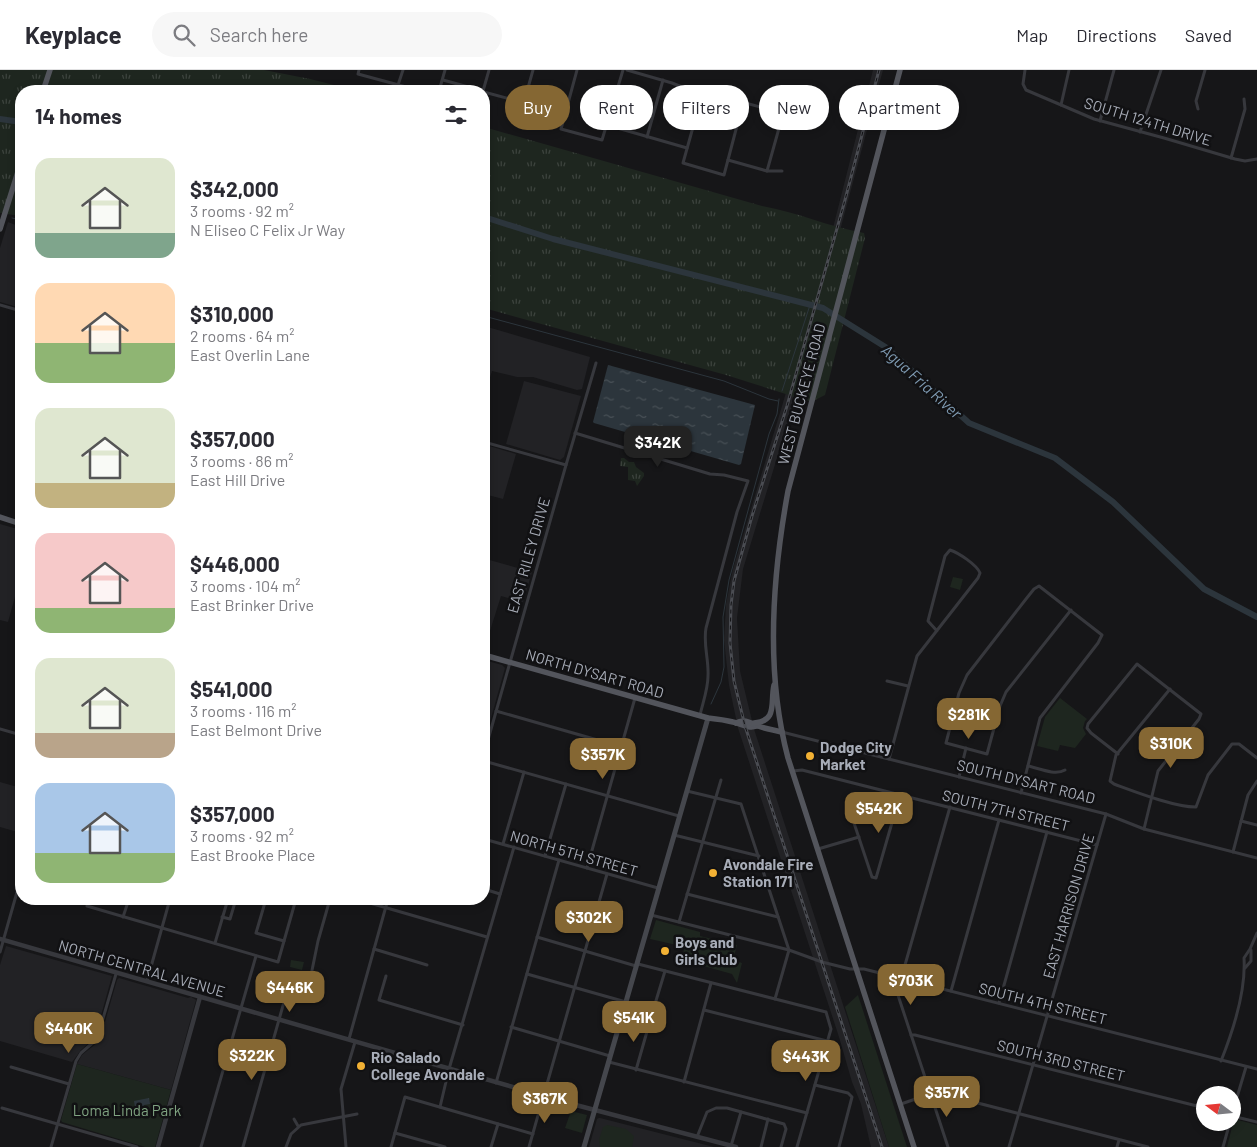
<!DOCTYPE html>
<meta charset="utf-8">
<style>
body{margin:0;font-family:Barlow,sans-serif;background:#f7f7f7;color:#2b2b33;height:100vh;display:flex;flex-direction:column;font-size:19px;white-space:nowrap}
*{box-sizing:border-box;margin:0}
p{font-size:16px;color:#7c7c81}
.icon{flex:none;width:28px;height:28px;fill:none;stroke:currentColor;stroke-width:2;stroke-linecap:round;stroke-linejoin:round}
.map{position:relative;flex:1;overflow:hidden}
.drawer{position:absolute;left:15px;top:15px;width:475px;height:820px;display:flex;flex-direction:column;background:#fff;border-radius:20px;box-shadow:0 2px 8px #0003}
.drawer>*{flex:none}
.guide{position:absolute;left:505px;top:15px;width:475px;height:45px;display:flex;gap:10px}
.needle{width:32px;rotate:286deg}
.controls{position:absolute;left:1196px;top:1016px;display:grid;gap:10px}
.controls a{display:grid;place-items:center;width:45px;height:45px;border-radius:50%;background:#fff;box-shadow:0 2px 8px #0003;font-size:25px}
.price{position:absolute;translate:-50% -42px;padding:0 11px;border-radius:10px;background:#856733;color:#fff;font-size:16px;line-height:32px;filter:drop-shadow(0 1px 2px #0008)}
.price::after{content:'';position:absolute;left:50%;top:30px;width:15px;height:11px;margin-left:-8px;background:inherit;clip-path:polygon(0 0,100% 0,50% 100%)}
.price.selected{background:#222;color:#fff}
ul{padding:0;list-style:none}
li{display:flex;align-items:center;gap:15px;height:125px;padding:0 20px}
li span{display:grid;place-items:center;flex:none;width:140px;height:100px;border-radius:15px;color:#555}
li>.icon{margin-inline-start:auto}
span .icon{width:60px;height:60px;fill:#fffc;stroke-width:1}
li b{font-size:21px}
h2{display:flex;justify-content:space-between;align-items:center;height:60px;padding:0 20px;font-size:21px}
.tag{padding:0 18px;border-radius:22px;background:#fff;box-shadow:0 2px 8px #0003;font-size:18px;line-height:45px}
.tag.selected{background:#856733;color:#fff}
header{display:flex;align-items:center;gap:30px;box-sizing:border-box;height:70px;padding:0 25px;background:#fff;border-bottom:1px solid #e1e1e2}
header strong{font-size:24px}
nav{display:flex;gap:28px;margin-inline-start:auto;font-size:18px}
.search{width:350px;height:45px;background:#f7f7f7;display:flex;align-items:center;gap:12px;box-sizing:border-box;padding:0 18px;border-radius:28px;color:#7c7c81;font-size:19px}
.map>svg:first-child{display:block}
.built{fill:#222225}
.grass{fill:url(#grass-tufts)}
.park{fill:#1e261f}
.water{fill:url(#water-ripples)}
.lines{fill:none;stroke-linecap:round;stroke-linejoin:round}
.stream{stroke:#2c353c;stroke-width:1}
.river{stroke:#2c353c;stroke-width:6}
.minor{stroke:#37383d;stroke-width:3}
.tertiary{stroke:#37383d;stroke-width:4.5}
.secondary{stroke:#45474d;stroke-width:5}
.primary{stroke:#53555c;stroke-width:5.5}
.rail-casing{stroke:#4a4c52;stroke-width:3}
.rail{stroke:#111113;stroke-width:1;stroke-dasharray:4;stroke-linecap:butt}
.poi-dot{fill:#f2b134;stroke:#111113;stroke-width:2}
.labels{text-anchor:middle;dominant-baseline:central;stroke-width:5;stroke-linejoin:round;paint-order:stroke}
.street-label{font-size:15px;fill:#a8adb8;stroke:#111113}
.poi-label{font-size:15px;font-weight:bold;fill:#a8adb8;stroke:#111113;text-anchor:start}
.park-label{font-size:15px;fill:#7fa381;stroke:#111113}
.water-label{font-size:16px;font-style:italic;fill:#7f9bb3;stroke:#111113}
</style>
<header>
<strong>Keyplace</strong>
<div class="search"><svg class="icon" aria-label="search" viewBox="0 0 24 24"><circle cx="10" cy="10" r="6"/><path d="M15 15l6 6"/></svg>Search here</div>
<nav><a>Map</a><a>Directions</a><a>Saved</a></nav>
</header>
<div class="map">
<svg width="1257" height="1077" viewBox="0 0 1257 1077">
<defs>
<pattern id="grass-tufts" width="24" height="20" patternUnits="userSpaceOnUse" patternTransform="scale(1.25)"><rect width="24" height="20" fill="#1e261f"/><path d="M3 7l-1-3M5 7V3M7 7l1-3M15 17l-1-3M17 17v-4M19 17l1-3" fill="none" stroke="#3c433d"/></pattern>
<pattern id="water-ripples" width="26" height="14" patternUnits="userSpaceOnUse" patternTransform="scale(1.25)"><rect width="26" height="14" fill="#2c353c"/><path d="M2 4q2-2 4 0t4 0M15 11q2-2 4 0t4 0" fill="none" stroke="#485056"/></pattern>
</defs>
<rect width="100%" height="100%" fill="#161618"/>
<g class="built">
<polygon points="873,0 883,0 795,329 743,499 737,548 740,601 754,659 889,1077 871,1077 870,1073 861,1034 852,1012 839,967 738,658 729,615 724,570 726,534 733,499 785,326 834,154"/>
<polygon points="8,152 21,157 21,238 0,232 0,178"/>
<polygon points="484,256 590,287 582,319 577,320 533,307 517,307 492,301 484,327"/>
<polygon points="524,311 581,326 564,387 560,390 506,374"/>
<polygon points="486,375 516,384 503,429 484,424 484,376"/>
<polygon points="0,454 21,460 21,505 8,552 0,550"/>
<polygon points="486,489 532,502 523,532 501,526 484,580 484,497"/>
<polygon points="484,590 502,595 505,598 484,673"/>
<polygon points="0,712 21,718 21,763 0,757"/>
<polygon points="6,876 112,906 95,967 81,980 72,992 0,971 0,895"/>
<polygon points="119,908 188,928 191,927 196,930 171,1020 77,994 82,985 97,973 101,966 117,910"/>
<polygon points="599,1048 600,1048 714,1077 589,1077 597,1049"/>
</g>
<g class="grass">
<polygon points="0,0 264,0 310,9 358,21 21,21 21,146 0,143"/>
<path d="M 484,57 L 762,136 C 797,142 829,157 864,163 L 865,168 L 825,325 L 811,332 L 726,305 L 484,238 Z"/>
<polygon points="621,388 624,388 629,392 634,392 636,397 644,403 644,406 637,416 635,411 628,410 628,397 620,396"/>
</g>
<g class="park">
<polygon points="953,507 963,509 960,520 950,517"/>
<polygon points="1060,628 1087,649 1085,651 1083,658 1086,664 1075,678 1060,675 1058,681 1037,676 1045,647"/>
<polygon points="656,850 700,862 700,866 737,875 733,890 742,893 737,913 732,904 689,892 683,887 684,878 681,876 650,869"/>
<polygon points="291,890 304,892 302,900 290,897"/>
<polygon points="858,925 907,1077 889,1077 845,937"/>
<polygon points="77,994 171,1020 155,1077 145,1077 62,1052 61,1050"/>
<polygon points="571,1041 587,1045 582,1063 565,1058"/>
<polygon points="1234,1049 1257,1055 1257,1077 1227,1077"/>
<polygon points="607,1055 626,1059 634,1066 632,1077 600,1077 599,1070 603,1057"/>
</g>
<g class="water">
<polygon points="608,295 755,335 741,394 739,395 594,353 593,352"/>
<polygon points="149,1028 150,1034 144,1035 145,1041 136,1043 134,1031"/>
</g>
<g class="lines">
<g class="stream">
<polyline points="12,148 21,150"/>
<polyline points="484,246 724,311 769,329 778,331"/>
<polyline points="782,321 810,235"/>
<polyline points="711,634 721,612 724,597 723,547 729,510 769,364 777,344 779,329"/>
</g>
<g class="river">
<polyline points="0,49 21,52"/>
<polyline points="484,147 553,169 823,238 887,278 969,353 1055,388 1113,432 1204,519 1257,547"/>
</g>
<g class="minor">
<polyline points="359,0 358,4 421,21"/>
<polyline points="577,0 561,59 602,70 623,0"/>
<polyline points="627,0 672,13 702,25 738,31 783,43 797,51"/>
<polyline points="1025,0 1023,14 1026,20 1094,49 1164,68 1235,89 1245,91 1257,89"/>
<polyline points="443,10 483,21"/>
<polyline points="398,15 403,0"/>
<polyline points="439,21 445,0"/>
<polyline points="483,21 489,0"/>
<polyline points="484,22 565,44"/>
<polyline points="702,25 683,93 724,105 743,33"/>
<polyline points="524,32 533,0"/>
<polyline points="1061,35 1069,0"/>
<polyline points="1198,39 1196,31 1205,0"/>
<polyline points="1100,51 1114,0"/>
<polyline points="607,55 687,78"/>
<polyline points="1140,62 1161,0"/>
<polyline points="647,67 663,10"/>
<polyline points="1231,88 1245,39 1244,29"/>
<polyline points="728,90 767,101 782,101"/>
<polyline points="767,101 783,44"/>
<polyline points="0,235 21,241"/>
<path d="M 575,363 L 710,404 L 724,405 L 748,411 L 737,442 L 706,558 C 703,574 709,590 708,606 C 708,619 703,632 700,645"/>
<polyline points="484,372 566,395"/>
<polyline points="887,611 908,616"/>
<path d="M 1170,619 L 1116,685 L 1110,711 L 1114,714 C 1136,722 1174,737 1196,737 L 1208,705 L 1232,674 L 1239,674 L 1257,688"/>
<polyline points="496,641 622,677"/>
<polyline points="0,659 21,665"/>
<polyline points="782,662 1106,744 1144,759 1257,788"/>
<polyline points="484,684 566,395 596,293"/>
<polyline points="1118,684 1091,663 1087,658 1088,654 1137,594 1201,644 1199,649 1158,701 1144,759"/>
<path d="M 889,689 L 917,586 L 978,508 L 980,503 C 977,495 959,483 950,480 L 945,486 L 928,551 L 937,561"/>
<polyline points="484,691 679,746"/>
<path d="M 1028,696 C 1038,698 1055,706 1065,700"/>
<polyline points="793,701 802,700 1097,775"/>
<polyline points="959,707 966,678"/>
<polyline points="687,721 741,734 789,880 775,929"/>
<polyline points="1021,723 1040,648 1098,573 1102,565 1039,516 1034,519 1026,529 967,605 959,623 946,673 987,684 1000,636 1006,622 1071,540"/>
<polyline points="850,741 872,807 876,808 900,725"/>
<polyline points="1241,751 1257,755"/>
<polyline points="674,765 759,786"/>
<polyline points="484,769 658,818"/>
<polyline points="503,774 524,702"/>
<polyline points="818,779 859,767"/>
<polyline points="1233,782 1248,725 1257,711"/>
<polyline points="545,786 566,714"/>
<polyline points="587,798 635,628"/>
<polyline points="484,819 500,824"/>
<polyline points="687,824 778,847"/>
<polyline points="89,829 87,836 278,892 296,829"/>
<polyline points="214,829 227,832"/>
<polyline points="266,829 256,863 284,871"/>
<polyline points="356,829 487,867"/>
<polyline points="651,845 789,880 822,892 850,899 864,899 1257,999"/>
<polyline points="123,847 129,829"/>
<polyline points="222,847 230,849 236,829"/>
<polyline points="679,852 721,710"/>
<polyline points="537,867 636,896"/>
<polyline points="215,873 228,829"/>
<polyline points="374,879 427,895"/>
<polyline points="0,882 21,808"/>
<polyline points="638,894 826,942 831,959 797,1077"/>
<polyline points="1245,898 1251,891 1251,880"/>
<polyline points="527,904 626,932"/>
<polyline points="386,906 379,930 463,955"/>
<polyline points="895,907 894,913 948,1077"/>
<polyline points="901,909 950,737"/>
<polyline points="147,911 170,829"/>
<polyline points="951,921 999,750"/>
<polyline points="999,933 1047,762"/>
<polyline points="655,934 665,901"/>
<polyline points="704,940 827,971"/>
<polyline points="511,957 610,986"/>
<polyline points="911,965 915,965 1205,1038"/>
<polyline points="349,969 388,829"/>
<path d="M 1221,991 C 1233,961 1246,920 1244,888 L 1250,879 L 1257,863"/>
<polyline points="609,992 807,1043"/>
<polyline points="11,997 69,1014"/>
<polyline points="636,1000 650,951"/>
<polyline points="684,1012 711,913"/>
<polyline points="496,1013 559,790"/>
<polyline points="815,1015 848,1023 852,1027 839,1077"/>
<polyline points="901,1034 930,1024 939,1023 1148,1077"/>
<polyline points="440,1037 449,999 514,777"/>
<polyline points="2,1038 137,1077"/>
<polyline points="1232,1044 1246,997"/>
<polyline points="1232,1046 1257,1052"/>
<polyline points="294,1049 298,1056"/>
<polyline points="395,1063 445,1077"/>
<polyline points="697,1067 707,1042 716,1038 727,1038 784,1054 786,1059 781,1077"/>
<polyline points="731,1076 741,1042"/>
<polyline points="51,1077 76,991 81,983 97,969 116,904"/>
<polyline points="201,1077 256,886"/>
<path d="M 243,1077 L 284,932 C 290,921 302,924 309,915 L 318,871 L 330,829"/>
<polyline points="286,1077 291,1064 301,1055 357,1044"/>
<polyline points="346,1077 341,1019 355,972"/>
<polyline points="391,1077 405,1027 533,1064"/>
<polyline points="491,1077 498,1054"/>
<polyline points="529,1077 607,804"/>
<polyline points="761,1077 768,1049"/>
<polyline points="1009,1077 1106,744"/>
<polyline points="1117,1077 1119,1070"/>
<polyline points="1223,1077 1230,1052"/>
</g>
<g class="tertiary">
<polyline points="0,869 572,1034 736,1077"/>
<polyline points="158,1077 200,927"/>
</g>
<polyline class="secondary" points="584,1077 708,648"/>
<g class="primary">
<path d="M 900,0 L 788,421 C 772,508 765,602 788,688 L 914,1077"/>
<polyline points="43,21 50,0"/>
<polyline points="0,159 21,92"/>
<polyline points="0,447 21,454"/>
<path d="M 484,585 L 708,648 C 717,649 725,650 733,652 C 742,654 748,659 757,656"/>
<path d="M 736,653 C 744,648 751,653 758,656 C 766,659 775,660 782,662"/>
<path d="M 754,653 C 778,651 770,633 774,615"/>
</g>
<g class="rail-casing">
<polyline id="rail" points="879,0 845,130 787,336 752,446 734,511 731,535 730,573 734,611 745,656 882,1077"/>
</g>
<use href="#rail" class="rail"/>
</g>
<g class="poi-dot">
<circle cx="810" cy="686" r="5"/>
<circle cx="713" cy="803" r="5"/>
<circle cx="665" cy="881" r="5"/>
<circle cx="361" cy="996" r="5"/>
</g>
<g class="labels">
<g class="street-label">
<text transform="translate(1148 51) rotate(17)">SOUTH 124TH DRIVE</text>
<text transform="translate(801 324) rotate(-75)">WEST BUCKEYE ROAD</text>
<text transform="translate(528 485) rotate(-74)">EAST RILEY DRIVE</text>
<text transform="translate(595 603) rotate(16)">NORTH DYSART ROAD</text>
<text transform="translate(1026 711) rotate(14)">SOUTH DYSART ROAD</text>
<text transform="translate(1006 740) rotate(14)">SOUTH 7TH STREET</text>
<text transform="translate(574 783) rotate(16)">NORTH 5TH STREET</text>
<text transform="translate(1068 836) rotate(-74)">EAST HARRISON DRIVE</text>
<text transform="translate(142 898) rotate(16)">NORTH CENTRAL AVENUE</text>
<text transform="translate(1043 933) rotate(14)">SOUTH 4TH STREET</text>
<text transform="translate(1061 990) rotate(14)">SOUTH 3RD STREET</text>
</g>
<g class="poi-label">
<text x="820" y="677">Dodge City<tspan x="820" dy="17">Market</tspan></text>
<text x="723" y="794">Avondale Fire<tspan x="723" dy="17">Station 171</tspan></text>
<text x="675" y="872">Boys and<tspan x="675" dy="17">Girls Club</tspan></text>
<text x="371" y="987">Rio Salado<tspan x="371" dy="17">College Avondale</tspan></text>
</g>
<g class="park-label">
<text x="127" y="1040">Loma Linda Park</text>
</g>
<g class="water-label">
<text transform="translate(922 311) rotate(42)">Agua Fria River</text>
</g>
</g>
</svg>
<div class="controls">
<a><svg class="needle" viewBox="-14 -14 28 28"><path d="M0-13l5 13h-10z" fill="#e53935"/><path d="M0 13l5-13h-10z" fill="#7c7c81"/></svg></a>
</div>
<b class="price selected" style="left:658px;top:398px">$342K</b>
<b class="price" style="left:969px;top:670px">$281K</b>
<b class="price" style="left:1171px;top:699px">$310K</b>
<b class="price" style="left:603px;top:710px">$357K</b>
<b class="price" style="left:879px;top:764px">$542K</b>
<b class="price" style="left:589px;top:873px">$302K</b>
<b class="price" style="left:911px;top:936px">$703K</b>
<b class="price" style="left:290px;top:943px">$446K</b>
<b class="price" style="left:634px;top:973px">$541K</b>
<b class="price" style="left:69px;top:984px">$440K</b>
<b class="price" style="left:252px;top:1011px">$322K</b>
<b class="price" style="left:806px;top:1012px">$443K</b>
<b class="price" style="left:947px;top:1048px">$357K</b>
<b class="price" style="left:545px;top:1054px">$367K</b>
<div class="guide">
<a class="tag selected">Buy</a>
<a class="tag">Rent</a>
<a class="tag">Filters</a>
<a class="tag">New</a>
<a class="tag">Apartment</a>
</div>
<section class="drawer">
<h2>14 homes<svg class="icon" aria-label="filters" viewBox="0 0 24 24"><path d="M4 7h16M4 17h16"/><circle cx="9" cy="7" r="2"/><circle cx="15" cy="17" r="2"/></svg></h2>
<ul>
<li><span style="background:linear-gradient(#dfe7d0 75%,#7fa58c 0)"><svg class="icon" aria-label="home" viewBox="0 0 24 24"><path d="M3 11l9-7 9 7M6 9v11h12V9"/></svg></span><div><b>$342,000</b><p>3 rooms · 92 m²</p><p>N Eliseo C Felix Jr Way</p></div></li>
<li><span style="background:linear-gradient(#ffd9b3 60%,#8fb573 0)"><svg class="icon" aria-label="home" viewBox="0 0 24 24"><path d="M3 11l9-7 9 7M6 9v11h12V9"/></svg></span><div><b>$310,000</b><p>2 rooms · 64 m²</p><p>East Overlin Lane</p></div></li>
<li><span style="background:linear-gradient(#dfe7d0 75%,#c2b280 0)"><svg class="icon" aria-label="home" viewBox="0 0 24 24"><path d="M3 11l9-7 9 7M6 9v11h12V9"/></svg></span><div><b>$357,000</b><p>3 rooms · 86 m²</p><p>East Hill Drive</p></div></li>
<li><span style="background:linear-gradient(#f6c9c9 75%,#8fb573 0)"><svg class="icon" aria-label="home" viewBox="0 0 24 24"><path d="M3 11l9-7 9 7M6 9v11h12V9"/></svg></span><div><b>$446,000</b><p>3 rooms · 104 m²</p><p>East Brinker Drive</p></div></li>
<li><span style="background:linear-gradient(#dfe7d0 75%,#b9a48a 0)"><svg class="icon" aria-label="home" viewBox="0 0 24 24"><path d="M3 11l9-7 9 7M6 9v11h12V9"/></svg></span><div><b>$541,000</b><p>3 rooms · 116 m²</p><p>East Belmont Drive</p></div></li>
<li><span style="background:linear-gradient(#a9c7e8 70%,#8fb573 0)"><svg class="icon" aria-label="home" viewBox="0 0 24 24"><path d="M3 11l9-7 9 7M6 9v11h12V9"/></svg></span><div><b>$357,000</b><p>3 rooms · 92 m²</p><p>East Brooke Place</p></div></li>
</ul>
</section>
</div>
